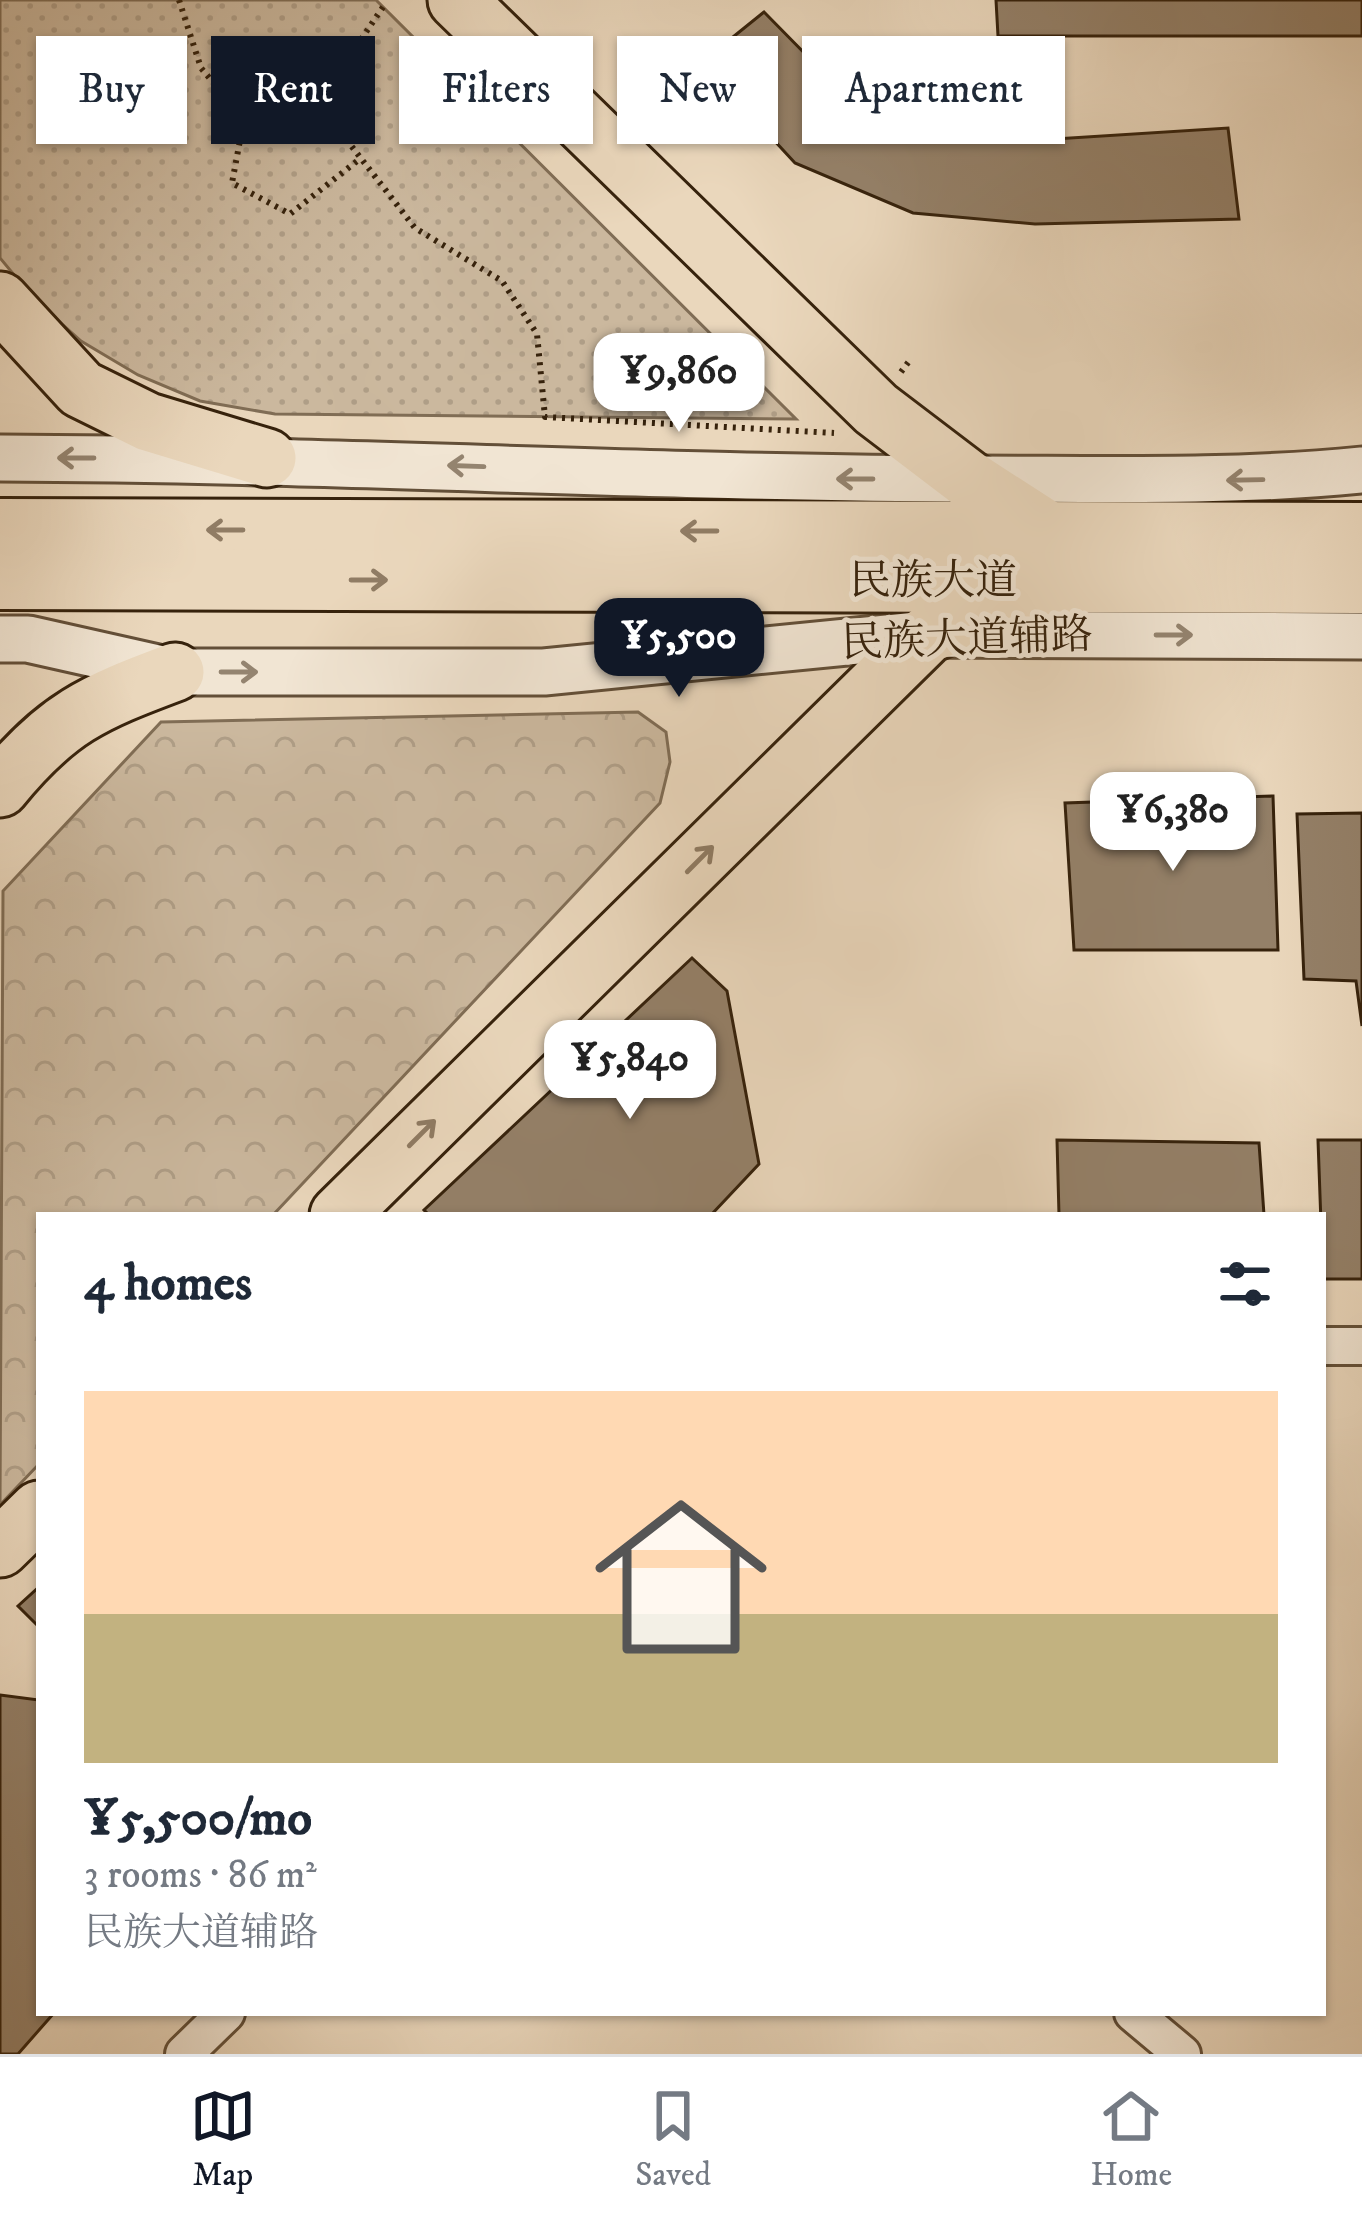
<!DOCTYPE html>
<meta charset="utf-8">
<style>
body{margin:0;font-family:"IM FELL DW Pica","Noto Serif SC",serif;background:#f2f2f3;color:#1f2937;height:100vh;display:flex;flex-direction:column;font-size:45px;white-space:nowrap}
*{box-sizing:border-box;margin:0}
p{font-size:39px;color:#747a83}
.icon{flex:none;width:66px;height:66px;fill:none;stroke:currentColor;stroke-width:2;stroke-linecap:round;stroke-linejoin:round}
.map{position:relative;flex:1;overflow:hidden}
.details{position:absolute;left:36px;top:1212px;width:1290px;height:804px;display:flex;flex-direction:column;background:#fff;border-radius:0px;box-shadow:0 3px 9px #0004}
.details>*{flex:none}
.top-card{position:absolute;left:36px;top:36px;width:1290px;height:108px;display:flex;gap:24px}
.price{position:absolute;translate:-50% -102px;padding:0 27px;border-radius:24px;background:#fff;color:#222;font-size:39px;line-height:78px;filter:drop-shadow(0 3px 6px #0008)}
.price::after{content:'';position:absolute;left:50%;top:72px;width:36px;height:27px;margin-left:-18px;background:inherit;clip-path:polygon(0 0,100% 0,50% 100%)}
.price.active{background:#111827;color:#fff}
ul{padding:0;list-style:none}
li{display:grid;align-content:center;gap:24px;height:636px;padding:0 48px}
li span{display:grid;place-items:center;height:372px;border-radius:0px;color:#555}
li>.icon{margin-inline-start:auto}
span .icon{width:216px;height:216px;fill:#fffc;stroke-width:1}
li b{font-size:51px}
h2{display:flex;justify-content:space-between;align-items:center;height:144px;padding:0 48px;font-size:51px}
.chip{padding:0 42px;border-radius:0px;background:#fff;box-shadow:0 3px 9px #0004;font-size:42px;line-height:108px}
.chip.active{background:#111827;color:#fff}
.menu{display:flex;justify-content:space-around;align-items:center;height:168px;border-top:3px solid #e0e1e3;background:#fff;font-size:33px;color:#747a83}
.menu a{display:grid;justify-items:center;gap:6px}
.menu .active{color:#111827}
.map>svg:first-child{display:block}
.grass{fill:url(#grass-dots);stroke:#806d55;stroke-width:3}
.forest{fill:url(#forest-crowns);stroke:#806d55;stroke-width:3}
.building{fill:#948068;stroke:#36220c;stroke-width:3}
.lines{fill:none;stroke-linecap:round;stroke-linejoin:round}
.minor-casing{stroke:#634f38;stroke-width:42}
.tertiary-casing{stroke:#634f38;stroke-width:51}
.primary-casing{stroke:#36220c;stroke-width:63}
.trunk-casing{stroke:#36220c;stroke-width:66}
.path{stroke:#36220c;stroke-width:6;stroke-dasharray:3 6;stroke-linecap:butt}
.minor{stroke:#f1e5d3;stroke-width:36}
.tertiary{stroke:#f1e5d3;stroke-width:45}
.primary{stroke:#ead7bc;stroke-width:57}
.trunk{stroke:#ead7bc;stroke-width:60}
.oneway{stroke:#948470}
.oneway2{stroke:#907c64}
.labels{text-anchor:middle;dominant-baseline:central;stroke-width:10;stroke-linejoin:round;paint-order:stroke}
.street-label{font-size:42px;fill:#36220c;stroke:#f1e5d3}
</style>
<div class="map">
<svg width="1362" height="2054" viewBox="0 0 1362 2054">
<defs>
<pattern id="grass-dots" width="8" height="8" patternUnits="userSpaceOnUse" patternTransform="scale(3)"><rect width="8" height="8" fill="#cbb89e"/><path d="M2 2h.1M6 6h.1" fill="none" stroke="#af9e87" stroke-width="1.8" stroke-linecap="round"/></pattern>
<pattern id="forest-crowns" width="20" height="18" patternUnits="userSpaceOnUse" patternTransform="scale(3)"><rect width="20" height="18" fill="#cbb89e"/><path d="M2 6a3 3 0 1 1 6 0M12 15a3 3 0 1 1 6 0" fill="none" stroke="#af9e87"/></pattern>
</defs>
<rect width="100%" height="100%" fill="#ead7bc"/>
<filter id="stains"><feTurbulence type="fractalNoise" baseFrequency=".00167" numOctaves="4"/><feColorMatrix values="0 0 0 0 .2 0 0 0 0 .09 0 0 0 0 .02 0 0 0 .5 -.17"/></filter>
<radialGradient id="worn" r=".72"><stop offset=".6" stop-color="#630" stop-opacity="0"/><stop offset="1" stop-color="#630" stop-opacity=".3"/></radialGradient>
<polygon class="grass" points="0,0 376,0 796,419 275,414 200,401 138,375 81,341 34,299 0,258"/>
<polygon class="forest" points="638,712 666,732 670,762 660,803 273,1215 39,1215 39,1464 0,1505 3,891 161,722"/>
<g class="building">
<polygon points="996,0 1362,0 1362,36 998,36"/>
<polygon points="764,12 825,74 917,129 1023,141 1228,128 1239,219 1035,224 913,213 795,163 702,62"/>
<polygon points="1273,796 1278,950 1074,950 1065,803"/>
<polygon points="1362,813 1362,1026 1356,981 1304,979 1297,814"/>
<polygon points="692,958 727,991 759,1164 711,1215 429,1215 424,1210"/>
<polygon points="1057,1140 1259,1143 1264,1215 1059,1215"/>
<polygon points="1318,1140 1362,1140 1362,1279 1323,1279"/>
<polygon points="39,1587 39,1627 18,1606"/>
<polygon points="0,1695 39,1700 39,2013 54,2013 18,2054 0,2054"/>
</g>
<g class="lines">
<g class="minor-casing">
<g id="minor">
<polyline points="1323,1346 1362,1346"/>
<polyline points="1133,2013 1182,2054"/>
<polyline points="184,2054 226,2013"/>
</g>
</g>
<g class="tertiary-casing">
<g id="tertiary">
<path d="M 0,458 C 324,459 648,478 972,479 C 1102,479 1232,483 1362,470"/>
<polyline points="0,639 28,639 175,672 544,672 928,634 1362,636"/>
</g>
</g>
<g class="primary-casing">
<g id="primary">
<polyline points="457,0 876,409 968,479 1050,532"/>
<polyline points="0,301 81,389 148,422 267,458"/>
<path d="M 0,788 C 57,718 92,703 175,672"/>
<polyline points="339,1215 928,634 1052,582"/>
<polyline points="0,1548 39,1510"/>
</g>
</g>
<g class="trunk-casing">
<g id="trunk">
<polyline points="0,529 1362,533"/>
<polyline points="0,579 1362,583"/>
</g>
</g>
<g class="path">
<polyline points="179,0 201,68 244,119 232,183 290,214 361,158"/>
<polyline points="383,7 318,103 415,228 502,281 537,334 545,417 834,433"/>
<polyline points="901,372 910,360"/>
</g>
<use href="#minor" class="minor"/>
<use href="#tertiary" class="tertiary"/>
<use href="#primary" class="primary"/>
<use href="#trunk" class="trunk"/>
</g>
<defs><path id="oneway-shaft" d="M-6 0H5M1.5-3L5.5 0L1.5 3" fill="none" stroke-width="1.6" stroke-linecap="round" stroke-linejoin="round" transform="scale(3)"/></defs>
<g class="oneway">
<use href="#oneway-shaft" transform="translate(76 458) rotate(-180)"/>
<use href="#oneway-shaft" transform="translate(466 466) rotate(-178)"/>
<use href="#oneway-shaft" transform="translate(855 479) rotate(180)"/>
<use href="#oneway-shaft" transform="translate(1245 480) rotate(179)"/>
<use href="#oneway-shaft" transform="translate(1174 635)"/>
<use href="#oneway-shaft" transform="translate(239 672)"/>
</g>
<g class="oneway2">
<use href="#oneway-shaft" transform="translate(225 530) rotate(-180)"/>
<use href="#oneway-shaft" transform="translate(699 531) rotate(-180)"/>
<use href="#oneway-shaft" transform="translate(369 580)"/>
<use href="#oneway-shaft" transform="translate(700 859) rotate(-45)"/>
<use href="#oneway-shaft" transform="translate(422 1133) rotate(-45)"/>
</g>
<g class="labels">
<g class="street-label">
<text x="933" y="582">民族大道</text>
<text transform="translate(967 640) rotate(-2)">民族大道辅路</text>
</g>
</g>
<rect width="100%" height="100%" filter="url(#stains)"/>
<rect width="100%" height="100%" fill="url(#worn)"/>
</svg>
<b class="price" style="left:679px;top:435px">¥9,860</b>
<b class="price active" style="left:679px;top:700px">¥5,500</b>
<b class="price" style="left:1173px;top:874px">¥6,380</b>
<b class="price" style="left:630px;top:1122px">¥5,840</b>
<div class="top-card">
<a class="chip">Buy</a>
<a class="chip active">Rent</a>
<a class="chip">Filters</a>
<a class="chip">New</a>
<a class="chip">Apartment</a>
</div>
<section class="details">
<h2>4 homes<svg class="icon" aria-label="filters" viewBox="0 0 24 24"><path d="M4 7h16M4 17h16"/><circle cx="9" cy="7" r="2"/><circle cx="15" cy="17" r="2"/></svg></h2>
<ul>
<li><span style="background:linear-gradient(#ffd9b3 60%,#c2b280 0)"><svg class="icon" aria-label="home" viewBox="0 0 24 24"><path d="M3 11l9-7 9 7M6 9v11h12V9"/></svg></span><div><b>¥5,500/mo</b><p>3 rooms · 86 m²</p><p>民族大道辅路</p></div></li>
</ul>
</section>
</div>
<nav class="menu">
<a class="active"><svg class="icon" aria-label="map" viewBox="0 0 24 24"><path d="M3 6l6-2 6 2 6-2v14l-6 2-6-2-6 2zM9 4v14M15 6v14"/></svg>Map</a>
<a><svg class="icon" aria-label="saved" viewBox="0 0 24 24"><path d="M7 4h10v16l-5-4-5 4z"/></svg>Saved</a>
<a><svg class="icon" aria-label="home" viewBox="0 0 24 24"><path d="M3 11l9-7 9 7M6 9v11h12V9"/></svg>Home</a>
</nav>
